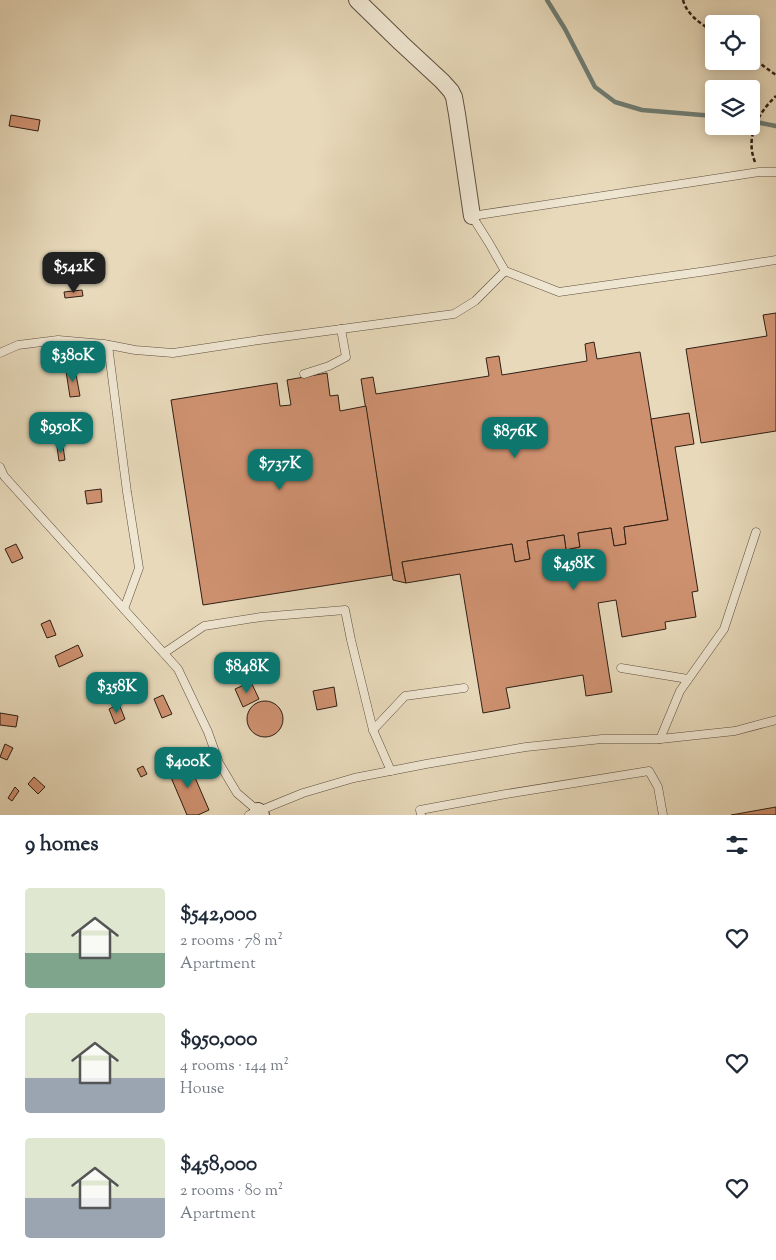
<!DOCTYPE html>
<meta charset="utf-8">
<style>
body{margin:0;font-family:"Sorts Mill Goudy",serif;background:#f2f2f3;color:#1f2937;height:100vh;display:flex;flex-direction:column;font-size:19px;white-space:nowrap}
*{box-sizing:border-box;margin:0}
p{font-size:16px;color:#747a83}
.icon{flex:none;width:28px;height:28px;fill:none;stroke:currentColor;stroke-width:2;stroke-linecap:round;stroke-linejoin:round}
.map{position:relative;height:815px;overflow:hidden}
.side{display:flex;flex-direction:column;background:#fff;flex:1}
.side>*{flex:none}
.fabs{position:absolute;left:705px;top:15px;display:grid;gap:10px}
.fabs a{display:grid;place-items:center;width:55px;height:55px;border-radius:5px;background:#fff;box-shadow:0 2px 12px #0003;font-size:25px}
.price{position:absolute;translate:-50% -42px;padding:0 11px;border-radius:10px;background:#0f766e;color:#fff;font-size:16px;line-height:32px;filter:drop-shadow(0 1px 2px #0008)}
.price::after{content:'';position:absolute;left:50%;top:30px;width:15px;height:11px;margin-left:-8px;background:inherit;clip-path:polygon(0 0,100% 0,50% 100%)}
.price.active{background:#222;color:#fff}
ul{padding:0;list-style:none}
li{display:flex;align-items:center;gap:15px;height:125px;padding:0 25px}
li span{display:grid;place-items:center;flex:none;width:140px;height:100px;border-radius:5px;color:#555}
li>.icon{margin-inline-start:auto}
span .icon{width:60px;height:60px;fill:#fffc;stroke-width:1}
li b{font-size:21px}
h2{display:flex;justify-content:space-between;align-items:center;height:60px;padding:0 25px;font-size:21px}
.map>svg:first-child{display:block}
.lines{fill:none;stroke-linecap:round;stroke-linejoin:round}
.stream{stroke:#6d7c73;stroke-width:4.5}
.building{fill:#ce9170;stroke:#2f1f14}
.lane-casing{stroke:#5d4e3e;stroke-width:9}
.street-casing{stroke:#5d4e3e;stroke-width:18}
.path{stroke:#2f1f14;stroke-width:2.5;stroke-dasharray:4 2.5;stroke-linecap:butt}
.lane{stroke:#efe6d2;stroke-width:8}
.street{stroke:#efe6d2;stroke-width:16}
</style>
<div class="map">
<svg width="776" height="815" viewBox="0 0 776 815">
<rect width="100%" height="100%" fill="#e7d9ba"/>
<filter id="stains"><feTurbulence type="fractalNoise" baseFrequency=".004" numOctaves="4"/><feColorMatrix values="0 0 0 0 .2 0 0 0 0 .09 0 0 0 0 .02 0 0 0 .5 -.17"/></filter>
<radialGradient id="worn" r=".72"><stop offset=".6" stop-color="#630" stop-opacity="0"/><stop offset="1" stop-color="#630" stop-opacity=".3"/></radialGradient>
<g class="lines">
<g class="stream">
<polyline points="547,0 565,29 595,87 615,102 642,110 714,116"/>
<polyline points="751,121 776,126"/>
</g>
</g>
<g class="building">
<polygon points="11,115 40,120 38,131 9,126"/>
<polygon points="78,266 84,266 85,280 79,280"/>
<polygon points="82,290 83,296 65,298 64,292"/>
<polygon points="776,313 776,431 701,443 686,349 767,336 763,315"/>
<polygon points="594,342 597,359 640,352 668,520 624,527 626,544 614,546 611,528 578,533 580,547 566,550 564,535 527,541 530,559 515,562 512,544 402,562 406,583 393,580 361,379 373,377 376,394 489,376 486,358 499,356 502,375 587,361 585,344"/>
<polygon points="75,369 80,396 70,397 66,371"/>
<polygon points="327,373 330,396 338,395 340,411 366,406 392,575 203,605 171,400 277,383 280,406 291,405 287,380"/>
<polygon points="689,413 694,444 675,447 698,591 692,592 696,617 665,622 666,629 622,637 616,600 598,603 612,692 586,696 583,675 506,688 510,708 483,713 460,574 406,583 402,562 512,544 515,562 530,559 527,541 564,535 566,550 580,547 578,533 611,528 614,546 626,544 624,527 668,520 651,419"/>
<polygon points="63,446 65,460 59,461 57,447"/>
<polygon points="101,489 102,502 87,504 85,491"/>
<polygon points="16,544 23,558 12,563 5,549"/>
<polygon points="50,620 56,635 47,638 41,624"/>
<polygon points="78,645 83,656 59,667 55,656"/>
<polygon points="251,682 259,699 243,707 235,689"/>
<polygon points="334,687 337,706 317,710 313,691"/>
<polygon points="163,695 172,714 162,718 154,699"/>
<circle cx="265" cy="719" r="18"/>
<polygon points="119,704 125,719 115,724 109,709"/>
<polygon points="0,713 18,716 16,727 0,725"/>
<polygon points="5,744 13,748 7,760 0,757"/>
<polygon points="187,759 209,810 198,815 187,815 167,768"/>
<polygon points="143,766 147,774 141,777 137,769"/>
<polygon points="34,777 45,787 38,794 28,784"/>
<polygon points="15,787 19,791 12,801 8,798"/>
<polygon points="776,807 776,815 731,815"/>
</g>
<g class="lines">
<g class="lane-casing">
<g id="lane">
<polyline points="776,172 759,172 472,216 489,243 505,271 559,292 707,271 776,260"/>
<polyline points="108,345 127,492 139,568 124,609"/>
<polyline points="0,353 18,345 58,340 104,344 135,350 173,353 259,340 454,314 475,301 505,271"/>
<polyline points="304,374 329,366 346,357 341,329"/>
<polyline points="0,467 4,476 178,669 208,732 219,763 237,793 258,811"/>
<polyline points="164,653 204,626 261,617 345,610 351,640 373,730 391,771"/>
<polyline points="621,668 688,679"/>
<polyline points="373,730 405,696 464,688"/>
<polyline points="660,739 680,691 724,629 756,532"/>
<polyline points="249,815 303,793 354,778 426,764 526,747 602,739 660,739 735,731 776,720"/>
<polyline points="421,815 420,810 506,794 649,771 658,787 663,815"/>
</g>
</g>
<g class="street-casing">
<g id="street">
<polyline points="357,0 401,43 442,81 451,91 454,97 457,114 472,216"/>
<polyline points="258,811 261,815"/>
</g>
</g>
<g class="path">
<path d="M 683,0 C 687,15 701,24 714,32"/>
<polyline points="751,57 776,75"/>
<path d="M 755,162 C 745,137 758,113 776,96"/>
</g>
<use href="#lane" class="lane"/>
<use href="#street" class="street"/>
</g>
<rect width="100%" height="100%" filter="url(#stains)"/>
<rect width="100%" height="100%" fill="url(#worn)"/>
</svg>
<div class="fabs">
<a><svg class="icon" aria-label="locate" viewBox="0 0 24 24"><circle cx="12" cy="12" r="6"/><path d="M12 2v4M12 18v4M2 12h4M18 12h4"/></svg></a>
<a><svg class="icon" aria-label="layers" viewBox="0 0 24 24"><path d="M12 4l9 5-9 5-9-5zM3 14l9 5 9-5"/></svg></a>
</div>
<b class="price active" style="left:74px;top:294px">$542K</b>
<b class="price" style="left:73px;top:383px">$380K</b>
<b class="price" style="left:61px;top:454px">$950K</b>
<b class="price" style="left:515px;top:459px">$876K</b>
<b class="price" style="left:280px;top:491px">$737K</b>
<b class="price" style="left:574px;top:591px">$458K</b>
<b class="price" style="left:247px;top:694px">$848K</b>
<b class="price" style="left:117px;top:714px">$358K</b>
<b class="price" style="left:188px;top:789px">$400K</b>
</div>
<section class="side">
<h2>9 homes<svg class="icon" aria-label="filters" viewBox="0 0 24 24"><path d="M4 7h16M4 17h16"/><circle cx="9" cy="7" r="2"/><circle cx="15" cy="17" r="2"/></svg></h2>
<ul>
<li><span style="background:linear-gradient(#dfe7d0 65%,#7fa58c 0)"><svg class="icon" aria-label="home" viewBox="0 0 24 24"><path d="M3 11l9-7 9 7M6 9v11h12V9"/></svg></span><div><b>$542,000</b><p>2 rooms · 78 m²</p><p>Apartment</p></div><svg class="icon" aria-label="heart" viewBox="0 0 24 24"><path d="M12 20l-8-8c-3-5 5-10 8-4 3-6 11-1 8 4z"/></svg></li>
<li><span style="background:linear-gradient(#dfe7d0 65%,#9aa5b1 0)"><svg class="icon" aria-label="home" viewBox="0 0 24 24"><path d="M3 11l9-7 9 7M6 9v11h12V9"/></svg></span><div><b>$950,000</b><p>4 rooms · 144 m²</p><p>House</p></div><svg class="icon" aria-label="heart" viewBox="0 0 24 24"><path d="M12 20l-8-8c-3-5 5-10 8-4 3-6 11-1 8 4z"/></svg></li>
<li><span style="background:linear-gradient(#dfe7d0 60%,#9aa5b1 0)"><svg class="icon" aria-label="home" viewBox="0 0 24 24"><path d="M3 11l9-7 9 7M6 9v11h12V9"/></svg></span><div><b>$458,000</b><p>2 rooms · 80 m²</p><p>Apartment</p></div><svg class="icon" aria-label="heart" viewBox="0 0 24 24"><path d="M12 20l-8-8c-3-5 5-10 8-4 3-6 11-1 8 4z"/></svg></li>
</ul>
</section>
